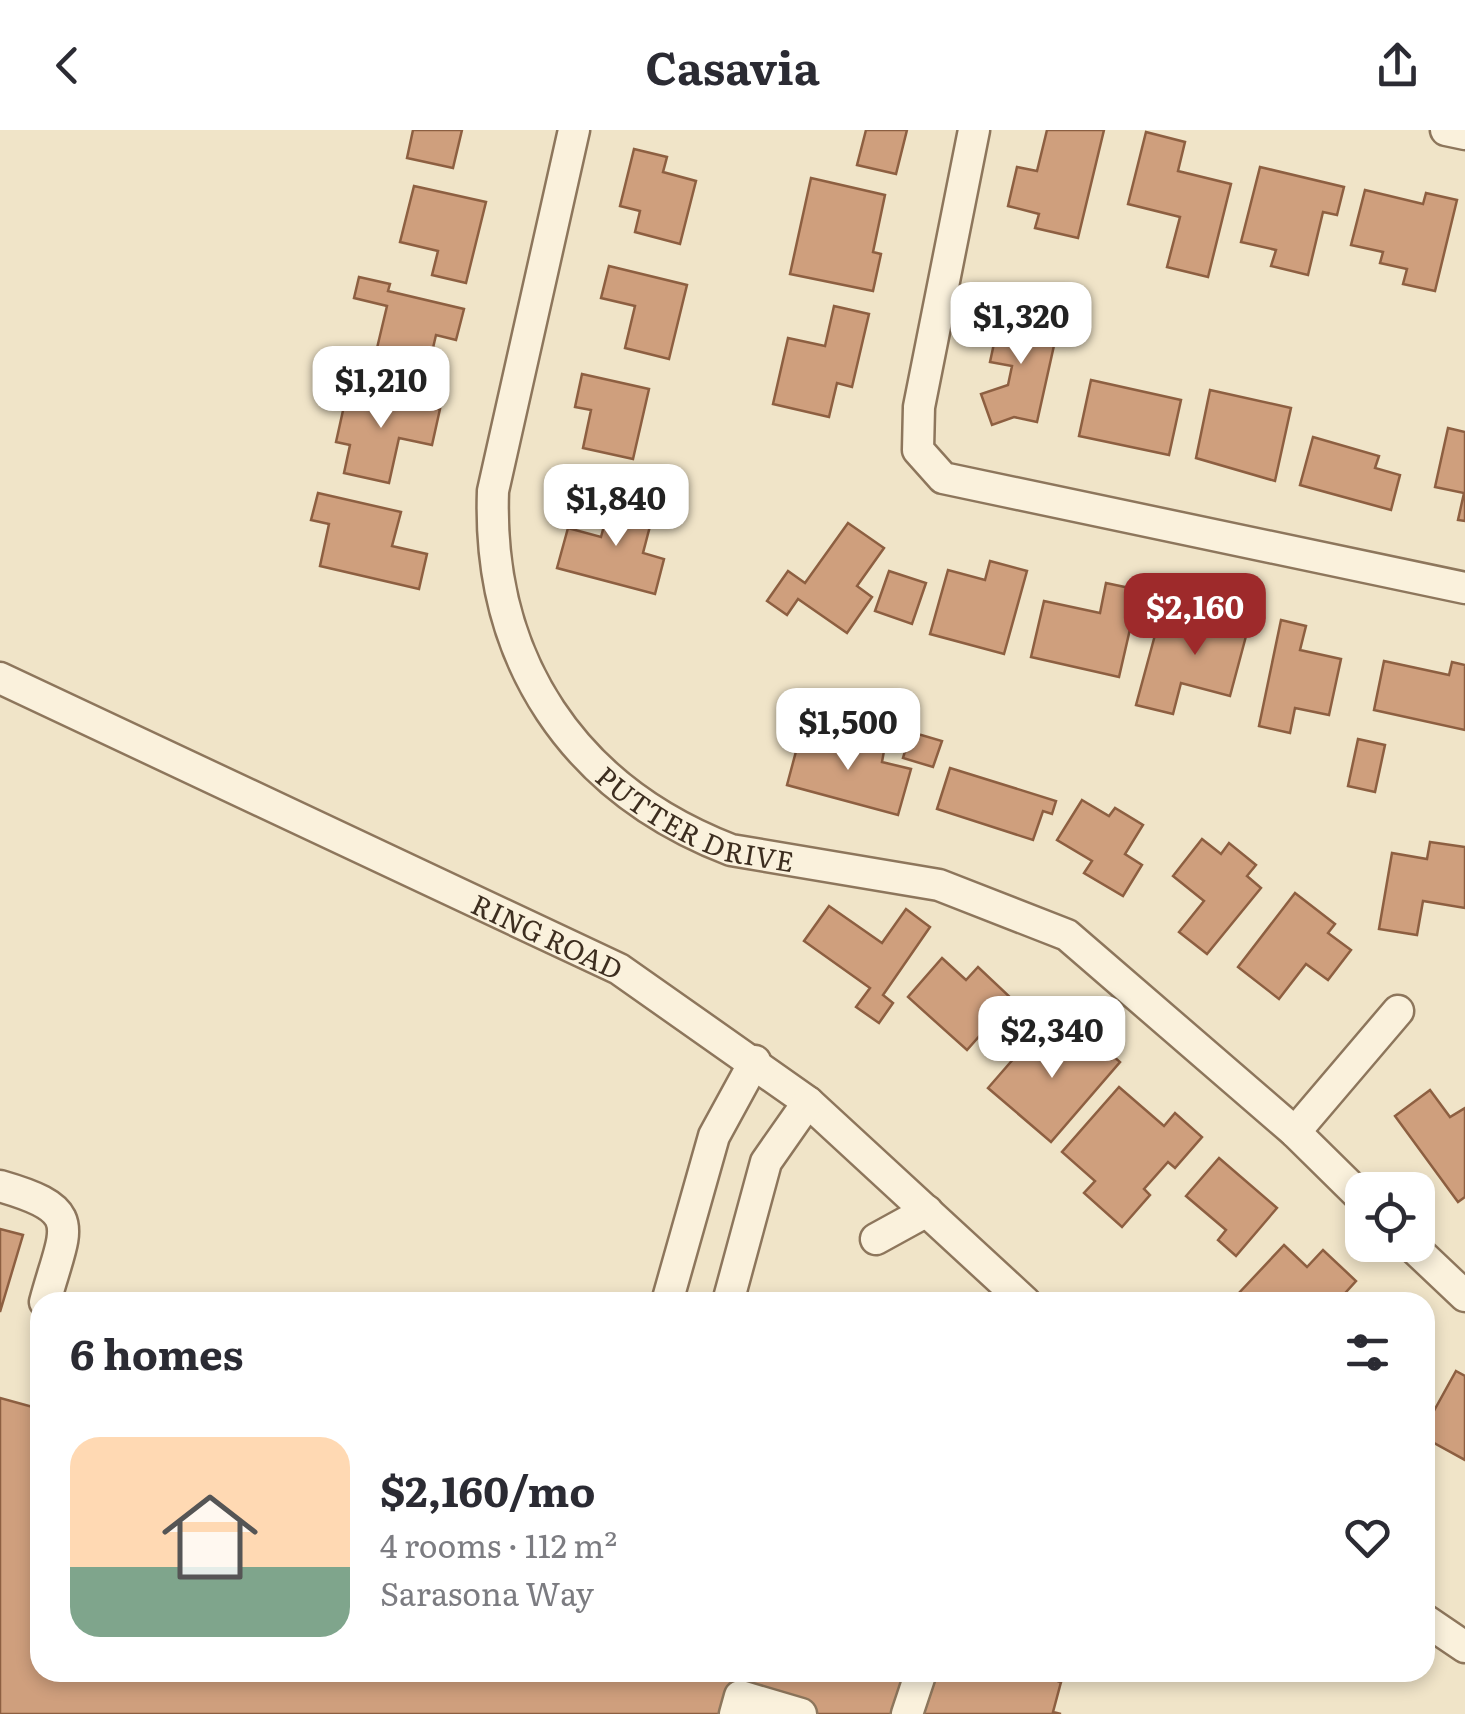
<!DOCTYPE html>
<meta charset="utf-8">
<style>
body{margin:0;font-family:Literata,serif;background:#f2f2f3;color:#2b2b33;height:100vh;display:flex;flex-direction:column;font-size:38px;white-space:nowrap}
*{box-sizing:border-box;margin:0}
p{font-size:32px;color:#7c7c81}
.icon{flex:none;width:55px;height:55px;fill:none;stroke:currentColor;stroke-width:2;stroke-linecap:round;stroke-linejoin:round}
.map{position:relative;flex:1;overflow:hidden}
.sheet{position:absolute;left:30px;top:1162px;width:1405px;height:390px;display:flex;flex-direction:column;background:#fff;border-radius:30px;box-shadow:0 5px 15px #0003}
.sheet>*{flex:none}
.tools{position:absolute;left:1345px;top:1042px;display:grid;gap:20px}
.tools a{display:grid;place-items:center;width:90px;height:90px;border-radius:20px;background:#fff;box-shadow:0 5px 15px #0003;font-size:50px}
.price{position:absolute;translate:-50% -85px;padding:0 22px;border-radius:20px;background:#fff;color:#222;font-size:32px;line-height:65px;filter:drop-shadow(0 2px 5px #0008)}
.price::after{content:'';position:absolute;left:50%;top:60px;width:30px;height:22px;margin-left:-15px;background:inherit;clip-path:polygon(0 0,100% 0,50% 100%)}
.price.current{background:#9e2a2b;color:#fff}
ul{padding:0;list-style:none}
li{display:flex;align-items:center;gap:30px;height:250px;padding:0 40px}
li span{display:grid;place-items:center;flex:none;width:280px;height:200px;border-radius:30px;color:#555}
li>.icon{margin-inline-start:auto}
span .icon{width:120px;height:120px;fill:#fffc;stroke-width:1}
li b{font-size:42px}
h2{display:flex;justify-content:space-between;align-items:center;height:120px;padding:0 40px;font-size:42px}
header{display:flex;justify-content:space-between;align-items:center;height:130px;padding:0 40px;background:#fff;font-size:45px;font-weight:700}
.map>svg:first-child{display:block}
.building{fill:#cf9f7d;stroke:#8d5f41;stroke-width:2.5}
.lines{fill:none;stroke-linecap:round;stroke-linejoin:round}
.minor-casing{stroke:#8d765c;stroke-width:35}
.minor{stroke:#faf1dc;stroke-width:30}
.labels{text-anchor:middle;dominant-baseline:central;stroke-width:9;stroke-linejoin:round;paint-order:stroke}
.street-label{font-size:28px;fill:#3d2e20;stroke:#f7eed8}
</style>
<header><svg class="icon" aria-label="back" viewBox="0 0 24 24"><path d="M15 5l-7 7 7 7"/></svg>Casavia<svg class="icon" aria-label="share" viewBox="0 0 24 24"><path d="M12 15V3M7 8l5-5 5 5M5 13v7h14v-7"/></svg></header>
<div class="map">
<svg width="1465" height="1584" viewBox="0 0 1465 1584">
<rect width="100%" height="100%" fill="#f0e4c8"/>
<g class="building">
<polygon points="413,0 462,0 453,38 407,28"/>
<polygon points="866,0 907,0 896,44 857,35"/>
<polygon points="1047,0 1104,0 1078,108 1035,98 1039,84 1008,76 1017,37 1037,41"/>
<polygon points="1146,2 1185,12 1178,41 1231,54 1208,147 1167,137 1180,87 1128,74"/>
<polygon points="634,19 667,27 663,42 696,51 680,114 635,102 640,81 620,76"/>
<polygon points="1260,37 1344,57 1337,85 1323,82 1308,145 1271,136 1276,120 1241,112"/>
<polygon points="811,48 885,65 873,122 881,124 873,161 790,144"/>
<polygon points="414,56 486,72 466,153 432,145 438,121 400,112"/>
<polygon points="1365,60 1423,74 1426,63 1457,70 1435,161 1403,154 1407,139 1380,133 1383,122 1351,115"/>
<polygon points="609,136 687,155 669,229 625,218 635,176 601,168"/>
<polygon points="359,147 390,154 388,161 464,179 456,210 436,205 426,248 373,235 387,176 354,168"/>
<polygon points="834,176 869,184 852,257 837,253 829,287 773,274 788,208 825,216"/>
<polygon points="1001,181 1059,193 1037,292 1014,287 992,295 981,264 1008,255 1012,236 990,232"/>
<polygon points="582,244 649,259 633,329 583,318 591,280 575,277"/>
<polygon points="1091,250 1181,270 1169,325 1079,306"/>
<polygon points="348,258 440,279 432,315 399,308 389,353 344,343 350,315 336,312"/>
<polygon points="1210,260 1291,278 1275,351 1196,328"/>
<polygon points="1448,298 1465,302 1465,391 1458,390 1464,363 1435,357"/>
<polygon points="1313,307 1379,326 1375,338 1400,345 1391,380 1300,355"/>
<polygon points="318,363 401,382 392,416 427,424 419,459 320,436 329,394 311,390"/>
<polygon points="612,366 655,377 643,423 664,429 655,464 557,438 568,398 601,407"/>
<polygon points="848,393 884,418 857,456 872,467 847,503 798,469 787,485 767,471 788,441 805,453"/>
<polygon points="990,431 1027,441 1004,524 930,504 948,440 985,450"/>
<polygon points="889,441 926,453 912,494 875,481"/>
<polygon points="1106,453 1139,460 1119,547 1031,527 1044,471 1100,483"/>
<polygon points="1215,470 1253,480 1230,566 1181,553 1173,584 1136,575 1158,494 1206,506"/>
<polygon points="1281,490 1306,496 1300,520 1341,529 1329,585 1295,578 1290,603 1259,596"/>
<polygon points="1384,531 1449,545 1452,532 1465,535 1465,600 1374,580"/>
<polygon points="802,599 884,621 882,632 911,639 898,685 787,655"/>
<polygon points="911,602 942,611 933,637 903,628"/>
<polygon points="1358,609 1385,615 1375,662 1348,656"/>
<polygon points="950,638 1056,671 1052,684 1043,681 1033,710 937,679"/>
<polygon points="1082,670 1109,686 1115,678 1143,695 1125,724 1142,735 1123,766 1084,743 1092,731 1057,710"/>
<polygon points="1202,709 1221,724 1229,713 1256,735 1247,746 1261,758 1207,824 1179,802 1204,771 1173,746"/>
<polygon points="1430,712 1465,717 1465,778 1423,771 1417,805 1379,799 1392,723 1427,729"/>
<polygon points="1295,763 1335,794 1328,803 1351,820 1328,850 1306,834 1279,869 1238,837"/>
<polygon points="829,776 882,813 906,779 930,797 883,865 893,873 879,893 856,877 870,858 804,811"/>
<polygon points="942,828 966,850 978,837 1012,869 967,920 908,867"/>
<polygon points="1044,894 1079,926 1094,909 1120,932 1051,1012 988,958"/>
<polygon points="1119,957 1164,996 1175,983 1202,1007 1175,1038 1168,1032 1144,1059 1150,1065 1122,1097 1084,1063 1095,1051 1062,1022"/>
<polygon points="1430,960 1450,987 1465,978 1465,1067 1458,1072 1395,986"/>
<polygon points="1219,1028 1277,1078 1236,1126 1218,1110 1226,1100 1186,1066"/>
<polygon points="0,1099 23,1105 0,1182"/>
<polygon points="1284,1115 1307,1137 1323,1120 1356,1151 1337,1172 1249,1172 1239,1163"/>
<polygon points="1456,1241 1465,1246 1465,1330 1425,1308 1425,1297"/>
<polygon points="0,1268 40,1279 40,1542 1029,1542 1061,1552 1053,1582 1061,1584 0,1584"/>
<polygon points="1029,1542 1064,1542 1061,1552"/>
</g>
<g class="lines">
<g class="minor-casing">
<g id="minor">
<path id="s1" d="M 574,0 L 493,361 C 487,530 573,659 731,720 L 939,755 L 1067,805 L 1295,1002 L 1362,1068"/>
<polyline points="974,0 919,277 918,320 943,348 1465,458"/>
<polyline points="1446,0 1465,4"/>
<path id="s2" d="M 0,548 L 619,839 L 808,972 L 1025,1172"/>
<polyline points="1295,1002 1398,881"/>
<path d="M 0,1056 C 87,1081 65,1097 45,1172"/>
<polyline points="876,1109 927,1081"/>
<polyline points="1411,1115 1465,1166"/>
<polyline points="667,1172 714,1006 755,931"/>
<polyline points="728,1172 766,1032 808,972"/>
<polyline points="1425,1490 1465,1517"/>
<polyline points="735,1584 740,1566 801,1584"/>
<polyline points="907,1584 921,1542"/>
</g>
</g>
<use href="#minor" class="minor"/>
</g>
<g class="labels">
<g class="street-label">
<text stroke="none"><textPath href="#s1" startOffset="788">PUTTER DRIVE</textPath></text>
<text stroke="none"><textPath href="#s2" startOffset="605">RING ROAD</textPath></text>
</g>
</g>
</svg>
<div class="tools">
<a><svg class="icon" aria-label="locate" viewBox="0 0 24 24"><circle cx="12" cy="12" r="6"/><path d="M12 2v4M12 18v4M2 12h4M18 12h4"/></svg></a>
</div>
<b class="price" style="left:1021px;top:237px">$1,320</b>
<b class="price" style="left:381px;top:301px">$1,210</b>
<b class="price" style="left:616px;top:419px">$1,840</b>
<b class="price current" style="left:1195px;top:528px">$2,160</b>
<b class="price" style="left:848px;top:643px">$1,500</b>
<b class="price" style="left:1052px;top:951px">$2,340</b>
<section class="sheet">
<h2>6 homes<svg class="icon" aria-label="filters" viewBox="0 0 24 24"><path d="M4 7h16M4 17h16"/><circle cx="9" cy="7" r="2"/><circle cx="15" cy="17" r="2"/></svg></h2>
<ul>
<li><span style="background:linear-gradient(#ffd9b3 65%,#7fa58c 0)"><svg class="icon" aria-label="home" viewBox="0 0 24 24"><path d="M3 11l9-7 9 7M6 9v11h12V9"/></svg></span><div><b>$2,160/mo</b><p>4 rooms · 112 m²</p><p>Sarasona Way</p></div><svg class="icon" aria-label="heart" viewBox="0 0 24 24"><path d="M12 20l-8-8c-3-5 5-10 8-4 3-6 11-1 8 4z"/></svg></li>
</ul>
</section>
</div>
